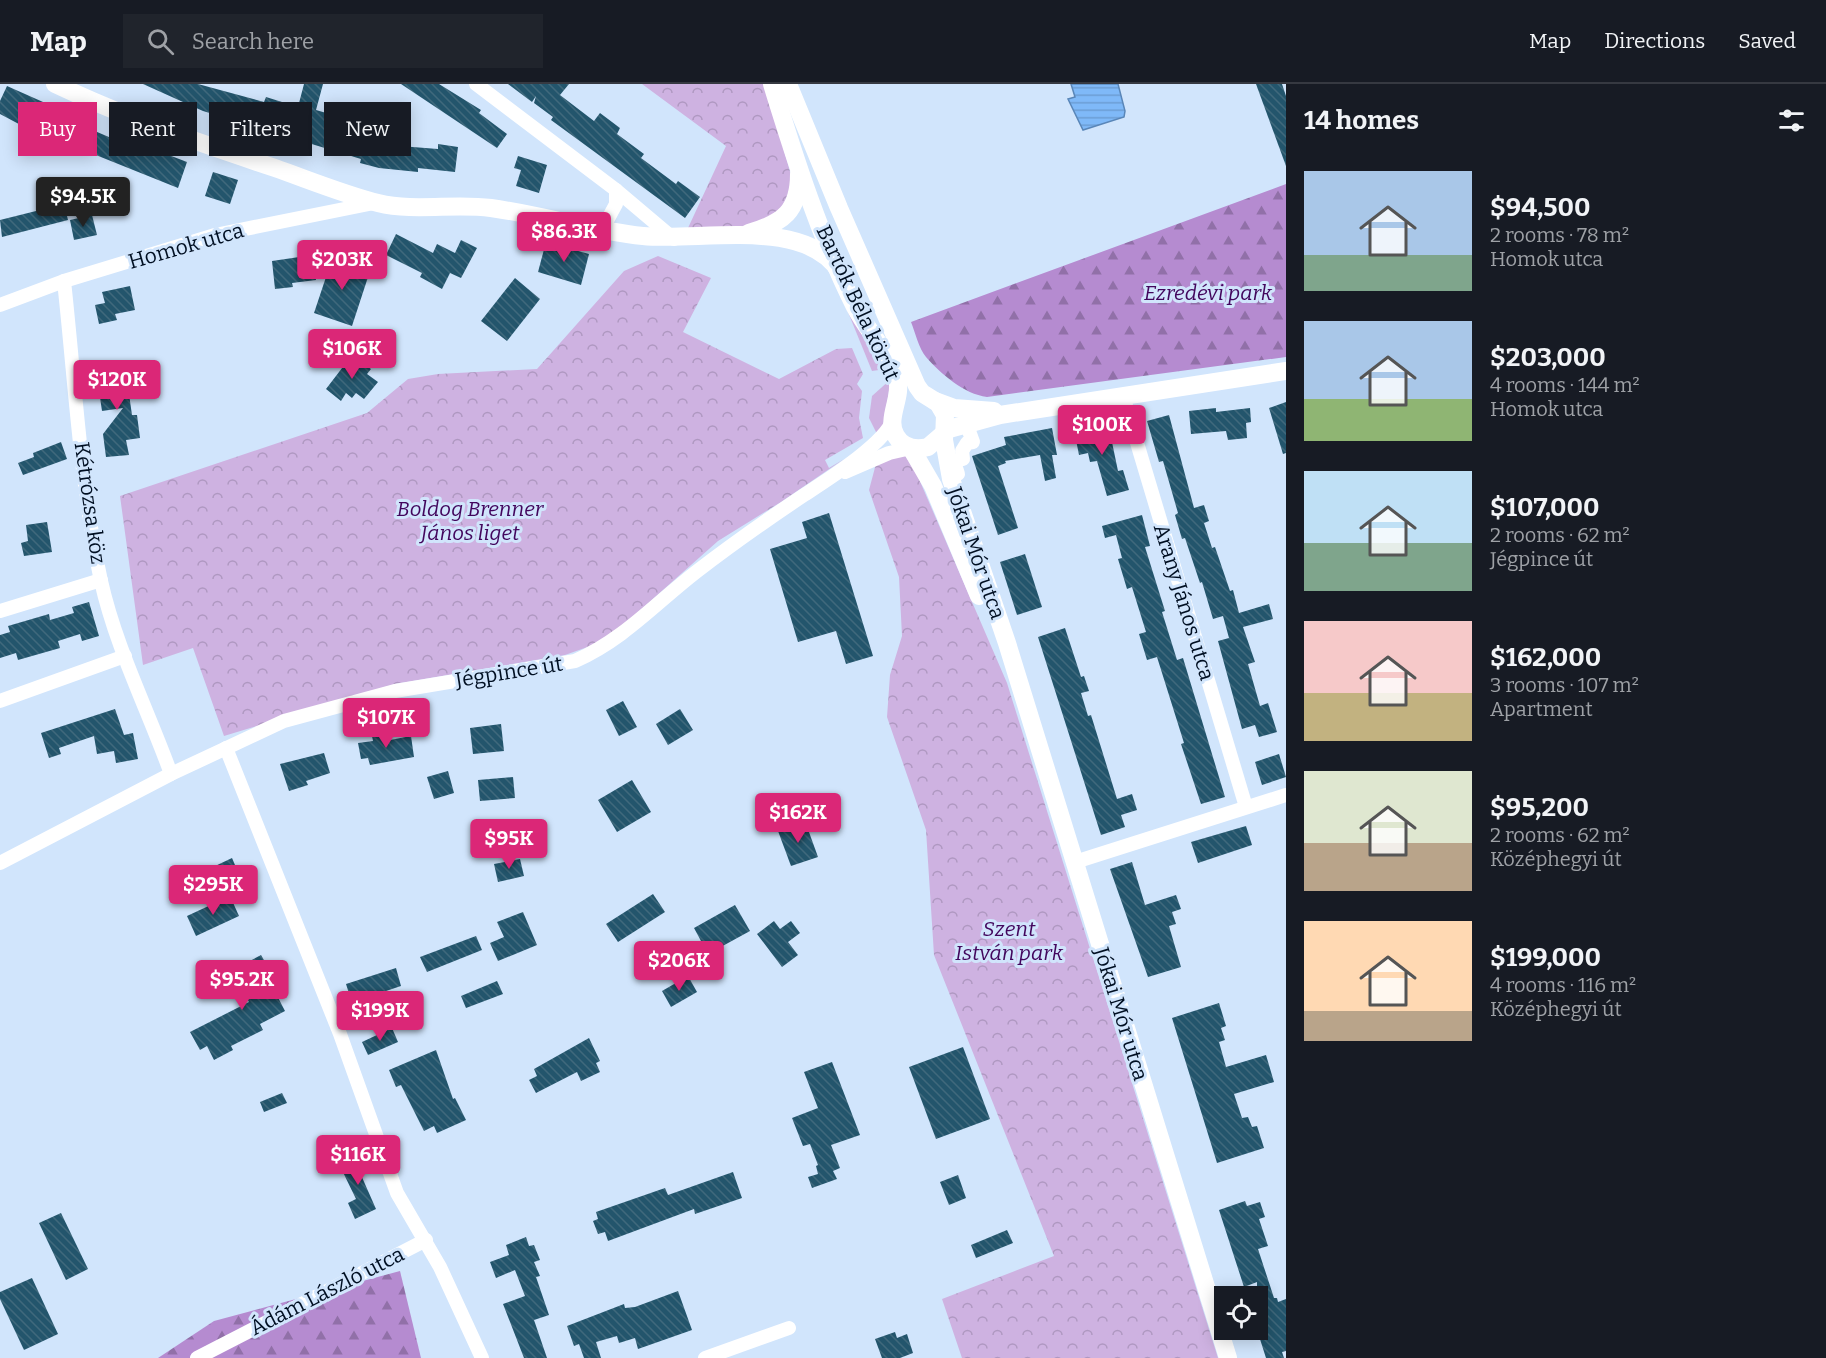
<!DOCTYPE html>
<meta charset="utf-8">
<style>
body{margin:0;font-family:Bitter,serif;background:#20242c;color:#f1f3f6;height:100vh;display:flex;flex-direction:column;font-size:22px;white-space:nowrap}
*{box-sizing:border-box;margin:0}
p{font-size:20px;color:#9ea1a6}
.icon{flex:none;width:33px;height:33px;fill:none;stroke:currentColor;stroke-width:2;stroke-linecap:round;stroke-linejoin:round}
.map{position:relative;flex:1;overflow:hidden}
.drawer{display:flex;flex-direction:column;background:#171b24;width:540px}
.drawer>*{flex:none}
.banner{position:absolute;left:18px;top:18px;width:570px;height:54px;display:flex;gap:12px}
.controls{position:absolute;left:1214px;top:1202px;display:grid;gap:12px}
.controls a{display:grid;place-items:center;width:54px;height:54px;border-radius:0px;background:#171b24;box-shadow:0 3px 15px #0003;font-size:30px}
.price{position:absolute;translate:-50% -51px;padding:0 14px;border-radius:6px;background:#db2777;color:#fff;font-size:20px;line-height:39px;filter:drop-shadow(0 2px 3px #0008)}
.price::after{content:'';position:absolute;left:50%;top:36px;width:18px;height:14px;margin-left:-9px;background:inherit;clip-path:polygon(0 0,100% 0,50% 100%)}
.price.current{background:#222;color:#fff}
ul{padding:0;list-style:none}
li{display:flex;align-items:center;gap:18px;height:150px;padding:0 18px}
li span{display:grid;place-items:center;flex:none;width:168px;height:120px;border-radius:0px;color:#555}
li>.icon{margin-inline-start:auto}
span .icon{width:72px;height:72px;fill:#fffc;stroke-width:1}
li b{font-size:26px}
h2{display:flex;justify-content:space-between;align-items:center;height:72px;padding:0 18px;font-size:26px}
.chip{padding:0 21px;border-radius:0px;background:#171b24;box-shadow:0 3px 15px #0003;font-size:21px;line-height:54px}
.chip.current{background:#db2777;color:#fff}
header{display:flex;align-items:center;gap:36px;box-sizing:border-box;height:84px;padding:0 30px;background:#171b24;border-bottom:2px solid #363941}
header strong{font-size:28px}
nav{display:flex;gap:33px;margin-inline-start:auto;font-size:21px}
.search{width:420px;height:54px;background:#20242c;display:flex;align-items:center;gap:15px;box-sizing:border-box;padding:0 21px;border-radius:0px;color:#9ea1a6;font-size:22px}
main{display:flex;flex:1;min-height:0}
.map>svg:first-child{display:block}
.grass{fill:#ceb2e1}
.forest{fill:url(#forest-firs)}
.park{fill:url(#park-crowns)}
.water{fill:url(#water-rules);stroke:#5986b8;stroke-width:1.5}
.building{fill:url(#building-back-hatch)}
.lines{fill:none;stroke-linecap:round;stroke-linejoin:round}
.minor{stroke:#fff;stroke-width:14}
.tertiary{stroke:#fff;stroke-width:18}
.labels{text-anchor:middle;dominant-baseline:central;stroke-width:6;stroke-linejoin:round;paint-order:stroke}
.street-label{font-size:21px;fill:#000f22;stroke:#d1e5fc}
.park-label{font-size:21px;font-style:italic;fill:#42065d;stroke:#d1e5fc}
</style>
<header>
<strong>Map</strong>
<div class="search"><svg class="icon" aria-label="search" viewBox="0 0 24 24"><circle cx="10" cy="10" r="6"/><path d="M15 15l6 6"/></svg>Search here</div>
<nav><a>Map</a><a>Directions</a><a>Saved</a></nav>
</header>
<main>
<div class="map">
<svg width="1286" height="1274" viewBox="0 0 1286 1274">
<defs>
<pattern id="forest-firs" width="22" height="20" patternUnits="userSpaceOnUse" patternTransform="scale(1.5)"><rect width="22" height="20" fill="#b58bd0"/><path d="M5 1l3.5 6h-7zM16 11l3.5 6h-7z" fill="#9170a8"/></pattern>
<pattern id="park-crowns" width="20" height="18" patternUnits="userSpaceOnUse" patternTransform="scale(1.5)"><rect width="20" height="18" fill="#ceb2e1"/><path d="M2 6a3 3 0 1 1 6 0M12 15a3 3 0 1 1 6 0" fill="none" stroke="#af98c1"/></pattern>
<pattern id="water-rules" width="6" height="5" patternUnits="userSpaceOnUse" patternTransform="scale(1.5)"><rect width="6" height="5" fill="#7fb9f8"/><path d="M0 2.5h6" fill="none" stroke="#6c9ed4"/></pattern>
<pattern id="building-back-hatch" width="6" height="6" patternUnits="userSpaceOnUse" patternTransform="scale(1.5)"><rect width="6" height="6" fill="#23556c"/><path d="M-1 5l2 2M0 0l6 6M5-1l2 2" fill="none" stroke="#40697c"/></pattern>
</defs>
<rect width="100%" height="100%" fill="#d1e5fc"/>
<g class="grass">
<polygon points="839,206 886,285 872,287"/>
<polygon points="891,295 883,342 877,350 869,334 872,312"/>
</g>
<g class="forest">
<path d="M 1286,100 L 1286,273 L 987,313 C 964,310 941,290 926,273 C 919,265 915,248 911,238 Z"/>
<polygon points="400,1187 421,1274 158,1274 214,1237"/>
</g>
<g class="park">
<polygon points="642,0 765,0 793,98 780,129 740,144 688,144 726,62"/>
<polygon points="658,172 711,194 683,248 779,295 836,265 852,264 863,290 857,300 862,307 859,334 863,354 825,376 829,384 844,375 781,418 718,457 618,546 596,560 565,571 395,600 224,652 193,564 143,581 120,412 367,329 408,295 438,290 537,285 624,187"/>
<polygon points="902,367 916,388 1007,599 1218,1274 962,1274 942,1215 1054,1172 934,871 926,746 887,633 890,591 902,552 899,493 869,406 877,376"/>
</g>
<polygon class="water" points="1071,0 1118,0 1125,27 1124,33 1083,46 1068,15 1075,13"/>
<g class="building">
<polygon points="143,0 198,0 264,18 266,13 298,23 304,0 323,0 316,26 357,38 353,50 400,62 438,65 438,60 458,63 455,88 418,84 418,88 379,84 360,79 361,75 203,27"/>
<polygon points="401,0 439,0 481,26 479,29 507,50 497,64"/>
<polygon points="508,0 569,0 560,11 594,37 600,29 620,44 617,50 644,70 641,74 676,100 678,97 700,113 685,134 551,36 553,33 534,19 536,12 532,18"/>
<polygon points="1256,0 1282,0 1286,12 1286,82"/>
<polygon points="7,2 79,34 76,39 130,62 132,57 187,78 178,104 66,59 64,64 0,30 0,17"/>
<polygon points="518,72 547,81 539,109 516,102 521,86 514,84"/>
<polygon points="213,88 238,96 230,120 205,112"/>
<polygon points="64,120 68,136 2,153 0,136"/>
<polygon points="92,131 97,151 74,156 70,136"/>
<polygon points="396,150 433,169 437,160 455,169 461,156 477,164 461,194 450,189 442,205 420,193 422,189 386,171"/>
<polygon points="546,158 589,170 581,201 538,188"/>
<polygon points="313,171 316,196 292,199 293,203 275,205 272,177"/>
<polygon points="333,172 361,181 359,187 369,190 352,242 314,229"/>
<polygon points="515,194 540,215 507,257 481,237"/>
<polygon points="130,202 135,226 115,230 117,236 99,240 95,221 105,219 102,208"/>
<polygon points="352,271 371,285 367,290 378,298 364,315 356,309 352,314 346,309 341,317 326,305"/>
<polygon points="125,282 132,331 137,331 140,354 126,356 129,371 106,373 103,350 123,324 102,327 96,286"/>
<polygon points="1286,318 1286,369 1283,370 1269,324"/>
<polygon points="1216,324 1216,328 1250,324 1251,338 1246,339 1247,354 1228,356 1226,347 1191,350 1189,327"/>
<polygon points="1169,331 1194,424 1204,421 1209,437 1204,439 1212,464 1215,463 1230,507 1233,506 1239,529 1269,520 1273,535 1243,543 1255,578 1248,580 1260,622 1268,619 1277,648 1259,653 1255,641 1242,645 1218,557 1229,554 1223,532 1213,535 1202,498 1200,499 1185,454 1182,455 1175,431 1178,429 1163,377 1159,378 1147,337"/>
<polygon points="1108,339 1118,387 1123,386 1129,406 1107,412 1097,377 1090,378 1088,369 1079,371 1074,346"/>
<polygon points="1052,344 1057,371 1052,371 1056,394 1045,397 1040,371 1005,377 1006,379 998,382 1018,444 998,451 972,372 1006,361 1004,353"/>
<polygon points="61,358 67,375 23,391 18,379 34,373 33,369"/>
<polygon points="829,429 873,572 846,580 836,547 798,558 770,465 807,454 802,438"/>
<polygon points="1142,431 1150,462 1145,463 1165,527 1162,528 1177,576 1183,574 1225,713 1201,720 1181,660 1184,659 1157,573 1147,576 1139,550 1146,548 1132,503 1127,505 1118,475 1122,474 1116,451 1105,454 1102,442"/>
<polygon points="47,438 52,468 24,472 21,459 28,457 26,441"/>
<polygon points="1025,470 1042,523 1017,531 1000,478"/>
<polygon points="89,518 99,552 82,557 80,550 58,557 60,564 18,576 16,569 0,574 0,551 10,548 8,542 49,530 50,536 74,529 72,523"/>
<polygon points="1065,544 1081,593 1084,592 1089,607 1081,609 1088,632 1091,631 1117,715 1132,710 1137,726 1121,731 1125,743 1101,751 1038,553"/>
<polygon points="623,617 637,643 619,652 606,626"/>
<polygon points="115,625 124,651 133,649 138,675 116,679 114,667 97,670 94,652 59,664 61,670 49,674 41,649"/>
<polygon points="680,625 693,646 668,661 656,640"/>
<polygon points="501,640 504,667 473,670 470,644"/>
<polygon points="389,649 390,656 411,652 414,673 370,681 368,674 361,675 358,659 373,657 372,652"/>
<polygon points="324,669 330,689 306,697 308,701 289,707 280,680"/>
<polygon points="1279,670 1286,693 1262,701 1255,678"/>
<polygon points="448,687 454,709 434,715 427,693"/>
<polygon points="513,693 515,714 480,717 478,696"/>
<polygon points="632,696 651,728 617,748 598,716"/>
<polygon points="805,737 818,773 791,782 778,747"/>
<polygon points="1246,742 1252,761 1198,779 1191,758"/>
<polygon points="232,774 238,788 218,797 211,784"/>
<polygon points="520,775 524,792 498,798 494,780"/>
<polygon points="1132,778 1145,821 1176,811 1181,825 1172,828 1176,840 1169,842 1181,883 1148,893 1110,785"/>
<polygon points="653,810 665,828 618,858 606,840"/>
<polygon points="230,812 239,832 196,852 187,832"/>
<polygon points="735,821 750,847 708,870 694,844"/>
<polygon points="523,828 537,861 498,877 490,859 504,853 497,838"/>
<polygon points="774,837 780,845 791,837 800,849 788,858 798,871 782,883 757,850"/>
<polygon points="476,852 482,866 427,888 420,873"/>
<polygon points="261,871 275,895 270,898 285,927 260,940 263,946 231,962 233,966 214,976 207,962 200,966 190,948 249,918 234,891 241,887 239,883"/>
<polygon points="396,884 401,902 377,910 382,927 357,935 346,900"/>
<polygon points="688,892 697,908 671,923 662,907"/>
<polygon points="497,897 503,910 466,924 461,912"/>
<polygon points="1219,919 1226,942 1221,944 1225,956 1219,958 1226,983 1266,971 1274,998 1234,1010 1242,1034 1248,1033 1252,1043 1257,1042 1264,1064 1217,1079 1172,934"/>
<polygon points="392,944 398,958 368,971 362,958"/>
<polygon points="589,954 600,977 596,979 600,988 581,997 577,988 536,1009 529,996 537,992 534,985"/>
<polygon points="963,963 990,1035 936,1055 909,983"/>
<polygon points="436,966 453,1015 455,1014 466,1036 437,1049 434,1042 424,1047 401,1001 396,1003 389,986"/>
<polygon points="832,978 860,1051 831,1061 840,1084 833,1087 837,1095 812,1104 808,1093 818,1090 816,1082 818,1081 810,1060 803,1062 792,1034 818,1024 804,988"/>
<polygon points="282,1009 287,1019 264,1028 260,1018"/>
<polygon points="360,1070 368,1088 361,1091 376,1125 355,1135 348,1119 356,1115 339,1080"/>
<polygon points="733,1088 742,1114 695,1130 694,1125 608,1157 605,1148 598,1150 593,1137 598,1135 596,1128 665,1104 668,1111"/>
<polygon points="958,1091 966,1114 949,1121 940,1098"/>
<polygon points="1245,1117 1247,1122 1260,1118 1265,1133 1259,1135 1268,1162 1258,1165 1274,1214 1277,1214 1278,1218 1286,1215 1286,1267 1282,1268 1284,1274 1266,1274 1259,1252 1264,1251 1257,1231 1257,1198 1244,1203 1219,1126"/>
<polygon points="61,1129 88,1185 66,1196 39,1139"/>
<polygon points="1007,1146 1013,1159 976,1174 971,1161"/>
<polygon points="526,1153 529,1162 534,1161 540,1176 534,1178 540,1192 536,1193 549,1231 534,1236 547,1274 524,1274 503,1220 525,1212 515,1186 496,1194 490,1178 509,1171 506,1161"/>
<polygon points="32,1194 58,1250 24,1266 0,1215 0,1208"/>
<polygon points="678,1207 692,1246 638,1265 635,1254 619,1259 617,1252 596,1258 601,1274 584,1274 579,1260 574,1262 567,1242 624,1220 625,1224 635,1223"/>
<polygon points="895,1248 897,1254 907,1250 913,1269 900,1274 882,1274 875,1255"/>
</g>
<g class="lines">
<g class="minor">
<polyline points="476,0 616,106 674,155"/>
<polyline points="602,146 616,120 616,106"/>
<path d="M 64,197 C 75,297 80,399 101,497 C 116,564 148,626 171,690"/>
<polyline points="0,221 64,197 215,151 374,119"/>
<polyline points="1123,312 1246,723"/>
<polyline points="845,388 889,369 911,364"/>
<polyline points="958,390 954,377 963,375 962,367 967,359 973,358 969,347"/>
<polyline points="0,527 101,496"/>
<polyline points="0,617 125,572"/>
<polyline points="226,664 340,950 397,1109 440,1183 482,1274"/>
<polyline points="1075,778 1286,711"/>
<path d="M 0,779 L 171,690 L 284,637 L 395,607 L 575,577 C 623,556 656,519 696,488 C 731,461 768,435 804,411 C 827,396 886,359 893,335"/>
<polyline points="197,1274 426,1156"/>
<polyline points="705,1274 789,1244"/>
</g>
<g class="tertiary">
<path d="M 55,0 C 126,34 200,59 275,84 C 309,96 343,110 378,119 C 415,128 453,119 491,124 C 542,131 592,147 643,152 C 699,158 805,132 840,188"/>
<path d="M 772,0 C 795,75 820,153 855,223 C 868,248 888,267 897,294 C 903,314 885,334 896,352 C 903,364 916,366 928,363 L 949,345 L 1000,331 L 1286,287"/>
<polyline points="788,0 839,124 917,302 922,309 938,319 945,331 944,356 951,395 1007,559 1228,1274"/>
<path d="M 749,149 C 783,139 799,127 799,90"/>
<polyline points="935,317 954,324 994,327"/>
<polyline points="911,364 933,402 979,512"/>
</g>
</g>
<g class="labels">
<g class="street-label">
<text transform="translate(186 162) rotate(-16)">Homok utca</text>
<text transform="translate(858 219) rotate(65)">Bartók Béla körút</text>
<text transform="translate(90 419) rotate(82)">Kétrózsa köz</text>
<text transform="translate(976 469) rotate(71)">Jókai Mór utca</text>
<text transform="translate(1184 518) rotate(73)">Arany János utca</text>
<text transform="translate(509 588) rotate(-9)">Jégpince út</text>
<text transform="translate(1121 930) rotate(73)">Jókai Mór utca</text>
<text transform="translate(327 1207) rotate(-27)">Ádám László utca</text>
</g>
<g class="park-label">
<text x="1208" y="209">Ezredévi park</text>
<text x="470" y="425">Boldog Brenner<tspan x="470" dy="24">János liget</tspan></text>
<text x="1009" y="845">Szent<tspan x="1009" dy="24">István park</tspan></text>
</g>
</g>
</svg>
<div class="controls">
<a><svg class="icon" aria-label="locate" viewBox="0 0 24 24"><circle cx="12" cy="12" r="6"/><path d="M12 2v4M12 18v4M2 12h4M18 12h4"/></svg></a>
</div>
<b class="price current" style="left:83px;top:144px">$94.5K</b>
<b class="price" style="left:564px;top:179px">$86.3K</b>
<b class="price" style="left:342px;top:207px">$203K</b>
<b class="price" style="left:352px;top:296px">$106K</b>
<b class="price" style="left:117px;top:327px">$120K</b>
<b class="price" style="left:1102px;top:372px">$100K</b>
<b class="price" style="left:386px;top:665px">$107K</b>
<b class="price" style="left:798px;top:760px">$162K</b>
<b class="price" style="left:509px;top:786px">$95K</b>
<b class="price" style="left:213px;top:832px">$295K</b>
<b class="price" style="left:679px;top:908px">$206K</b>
<b class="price" style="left:242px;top:927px">$95.2K</b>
<b class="price" style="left:380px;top:958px">$199K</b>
<b class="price" style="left:358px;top:1102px">$116K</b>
<div class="banner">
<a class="chip current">Buy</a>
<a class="chip">Rent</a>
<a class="chip">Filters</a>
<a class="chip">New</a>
</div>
</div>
<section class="drawer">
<h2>14 homes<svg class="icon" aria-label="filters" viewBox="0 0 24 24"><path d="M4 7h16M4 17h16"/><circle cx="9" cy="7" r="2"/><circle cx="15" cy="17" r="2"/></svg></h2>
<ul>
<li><span style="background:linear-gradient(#a9c7e8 70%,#7fa58c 0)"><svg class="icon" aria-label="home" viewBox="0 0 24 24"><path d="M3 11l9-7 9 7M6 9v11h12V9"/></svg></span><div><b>$94,500</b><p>2 rooms · 78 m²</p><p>Homok utca</p></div></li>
<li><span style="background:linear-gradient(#a9c7e8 65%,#8fb573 0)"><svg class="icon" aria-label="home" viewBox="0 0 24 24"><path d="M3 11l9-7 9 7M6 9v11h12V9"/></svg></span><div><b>$203,000</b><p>4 rooms · 144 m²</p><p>Homok utca</p></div></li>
<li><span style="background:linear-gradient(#bfe0f5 60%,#7fa58c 0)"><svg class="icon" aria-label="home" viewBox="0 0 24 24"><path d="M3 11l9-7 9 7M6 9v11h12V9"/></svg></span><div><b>$107,000</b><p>2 rooms · 62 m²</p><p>Jégpince út</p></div></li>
<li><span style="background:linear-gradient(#f6c9c9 60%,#c2b280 0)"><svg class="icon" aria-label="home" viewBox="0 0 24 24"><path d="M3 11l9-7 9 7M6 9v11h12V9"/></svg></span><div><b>$162,000</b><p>3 rooms · 107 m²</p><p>Apartment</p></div></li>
<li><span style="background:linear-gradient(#dfe7d0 60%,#b9a48a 0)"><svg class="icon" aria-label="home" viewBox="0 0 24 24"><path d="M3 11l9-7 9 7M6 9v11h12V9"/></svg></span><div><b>$95,200</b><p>2 rooms · 62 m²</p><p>Középhegyi út</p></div></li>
<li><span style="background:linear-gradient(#ffd9b3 75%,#b9a48a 0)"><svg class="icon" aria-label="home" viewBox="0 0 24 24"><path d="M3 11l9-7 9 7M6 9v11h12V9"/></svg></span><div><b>$199,000</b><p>4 rooms · 116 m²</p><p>Középhegyi út</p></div></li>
</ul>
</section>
</main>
